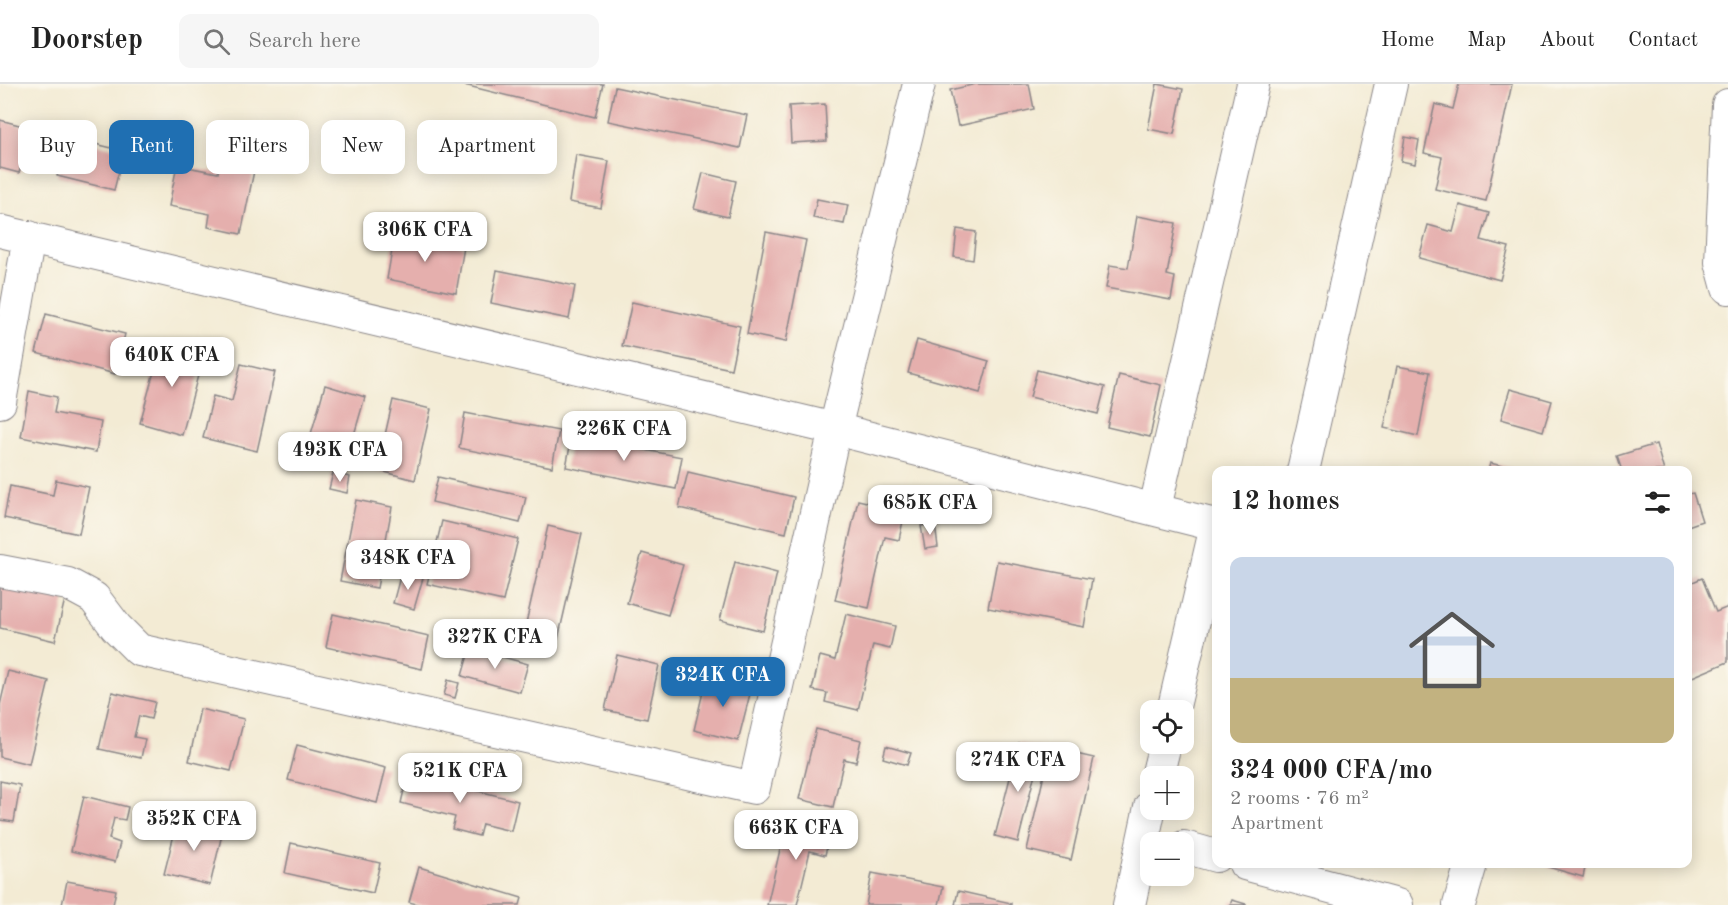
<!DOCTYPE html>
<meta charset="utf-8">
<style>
body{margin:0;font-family:"Old Standard TT",serif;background:#f6f6f6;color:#222;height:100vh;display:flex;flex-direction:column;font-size:22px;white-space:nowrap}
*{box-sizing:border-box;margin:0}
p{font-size:20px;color:#767676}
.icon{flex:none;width:33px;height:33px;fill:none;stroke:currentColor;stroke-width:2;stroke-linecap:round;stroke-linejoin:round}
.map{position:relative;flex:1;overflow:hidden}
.side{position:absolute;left:1212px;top:382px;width:480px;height:402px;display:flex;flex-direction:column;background:#fff;border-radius:12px;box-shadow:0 3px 15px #0003}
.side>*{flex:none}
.top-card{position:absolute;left:18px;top:36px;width:570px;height:54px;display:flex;gap:12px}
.controls{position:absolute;left:1140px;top:616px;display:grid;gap:12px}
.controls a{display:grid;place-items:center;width:54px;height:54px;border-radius:12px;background:#fff;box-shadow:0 3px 15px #0003;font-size:30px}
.price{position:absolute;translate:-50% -51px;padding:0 14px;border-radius:12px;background:#fff;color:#222;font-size:20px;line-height:39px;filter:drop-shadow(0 2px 3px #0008)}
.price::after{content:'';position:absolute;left:50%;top:36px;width:18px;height:14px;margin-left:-9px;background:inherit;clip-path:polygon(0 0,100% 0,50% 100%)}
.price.active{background:#1f6fb2;color:#fff}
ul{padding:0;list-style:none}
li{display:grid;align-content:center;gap:12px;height:318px;padding:0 18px}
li+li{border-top:2px solid #e0e0e0}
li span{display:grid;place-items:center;height:186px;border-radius:12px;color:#555}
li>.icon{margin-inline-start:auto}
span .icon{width:108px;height:108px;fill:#fffc;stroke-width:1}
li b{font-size:26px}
h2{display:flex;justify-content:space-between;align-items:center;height:72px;padding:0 18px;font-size:26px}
.chip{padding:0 21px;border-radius:12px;background:#fff;box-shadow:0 3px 15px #0003;font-size:21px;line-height:54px}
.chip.active{background:#1f6fb2;color:#fff}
header{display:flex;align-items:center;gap:36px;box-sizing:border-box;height:84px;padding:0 30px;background:#fff;border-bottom:2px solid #e0e0e0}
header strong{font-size:28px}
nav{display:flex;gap:33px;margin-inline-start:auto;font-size:21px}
.search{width:420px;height:54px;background:#f6f6f6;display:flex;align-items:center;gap:15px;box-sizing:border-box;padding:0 21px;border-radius:12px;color:#767676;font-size:22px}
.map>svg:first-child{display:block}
.building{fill:#e5afad}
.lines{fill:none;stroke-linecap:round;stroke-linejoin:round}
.minor-casing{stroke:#8a8688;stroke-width:34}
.minor{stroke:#fff;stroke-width:32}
</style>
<header>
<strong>Doorstep</strong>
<div class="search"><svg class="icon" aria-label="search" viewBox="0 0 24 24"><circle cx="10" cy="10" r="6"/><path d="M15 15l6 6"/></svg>Search here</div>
<nav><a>Home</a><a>Map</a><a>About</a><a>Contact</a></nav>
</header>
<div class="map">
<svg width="1728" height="821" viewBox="0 0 1728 821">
<rect width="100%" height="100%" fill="#fbf7ec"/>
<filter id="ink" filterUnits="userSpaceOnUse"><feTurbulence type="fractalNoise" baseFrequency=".0167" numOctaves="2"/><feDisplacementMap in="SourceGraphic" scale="12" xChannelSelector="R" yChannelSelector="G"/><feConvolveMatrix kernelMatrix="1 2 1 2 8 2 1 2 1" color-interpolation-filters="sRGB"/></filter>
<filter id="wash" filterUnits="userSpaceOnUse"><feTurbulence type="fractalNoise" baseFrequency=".008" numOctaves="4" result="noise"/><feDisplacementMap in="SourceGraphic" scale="24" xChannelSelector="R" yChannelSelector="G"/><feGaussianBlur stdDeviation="1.35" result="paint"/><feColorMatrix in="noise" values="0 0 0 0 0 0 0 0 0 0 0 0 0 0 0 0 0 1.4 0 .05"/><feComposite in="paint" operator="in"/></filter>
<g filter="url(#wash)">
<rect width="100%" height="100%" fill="#f3ebd4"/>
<g id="blocks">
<g class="building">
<polygon points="460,0 603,0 595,33"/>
<polygon points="976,0 1029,0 1034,25 958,42 950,6"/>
<polygon points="1157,0 1183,5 1174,50 1148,45"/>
<polygon points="1459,0 1512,0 1486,117 1435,105 1442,73 1424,69 1435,20 1453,25"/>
<polygon points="615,3 747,31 740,64 608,37"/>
<polygon points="825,20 827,57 791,59 789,22"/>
<polygon points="0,36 31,44 19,89 0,84"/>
<polygon points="67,53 124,67 114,106 57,92"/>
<polygon points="1405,53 1419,56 1415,80 1401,77"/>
<polygon points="222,70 256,77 241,150 208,143 210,130 169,122 177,81 218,89"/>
<polygon points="576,71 609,77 601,124 569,118"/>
<polygon points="703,89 736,97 728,133 694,125"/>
<polygon points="817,115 848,121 844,140 813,134"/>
<polygon points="1460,121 1489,129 1481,156 1509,163 1500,196 1419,174 1428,141 1453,148"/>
<polygon points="1137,132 1176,139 1167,191 1175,193 1171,216 1106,204 1110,181 1128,184"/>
<polygon points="957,145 976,148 973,176 954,173"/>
<polygon points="766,148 806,156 786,258 747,250"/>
<polygon points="395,149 464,163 456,209 387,195"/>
<polygon points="497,186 575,202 569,235 491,219"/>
<polygon points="632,218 740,242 731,285 622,262"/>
<polygon points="46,230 125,250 115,290 36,269"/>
<polygon points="917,256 989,277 980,309 908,289"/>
<polygon points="162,258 204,269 182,351 140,339"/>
<polygon points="241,280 275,288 257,367 203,354 213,312 232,317"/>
<polygon points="1397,282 1430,288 1418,352 1384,344"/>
<polygon points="1037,286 1105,303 1098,330 1030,313"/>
<polygon points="1119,291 1161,301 1150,353 1107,343"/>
<polygon points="325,301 365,313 345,382 305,371"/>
<polygon points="1510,305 1552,317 1543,347 1501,335"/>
<polygon points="29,307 57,313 54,329 101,338 96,368 21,353"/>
<polygon points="393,316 431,325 415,396 377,386"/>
<polygon points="465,329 559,347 552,383 459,364"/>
<polygon points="572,352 682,373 676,405 566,383"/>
<polygon points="1656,360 1664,387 1622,387 1617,372"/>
<polygon points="1490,379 1519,386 1519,387 1488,387"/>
<polygon points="688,388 794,413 786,449 679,424"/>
<polygon points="333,389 350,393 347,409 329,405"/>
<polygon points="438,393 526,413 520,439 432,418"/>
<polygon points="56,396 89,403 79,450 4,434 10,402 53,411"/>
<polygon points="1693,409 1702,437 1688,442 1688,410"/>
<polygon points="356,416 392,423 377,504 340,497"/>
<polygon points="858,416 905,427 899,456 885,453 869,524 835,516"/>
<polygon points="442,437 518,455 503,517 427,500"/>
<polygon points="935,440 938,463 925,465 921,442"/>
<polygon points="548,442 582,450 558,555 524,548"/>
<polygon points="642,469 683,481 668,531 627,519"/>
<polygon points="997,477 1092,495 1084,543 988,524"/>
<polygon points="735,478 777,489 763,547 720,536"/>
<polygon points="401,489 423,494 414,525 393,519"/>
<polygon points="1702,494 1716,528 1728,523 1728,578 1690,594 1688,586 1688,500"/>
<polygon points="0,500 65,515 55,557 0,544"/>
<polygon points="333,530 429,552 422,585 326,563"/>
<polygon points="846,530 895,542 890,565 873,561 858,626 825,618 827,609 812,606 820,572 835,576"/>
<polygon points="470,564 528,580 520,608 462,592"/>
<polygon points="617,571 659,581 647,635 605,626"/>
<polygon points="8,587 49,597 29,680 0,673 0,621"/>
<polygon points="707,591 752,602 738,657 694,646"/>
<polygon points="448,596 459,599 455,614 444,611"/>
<polygon points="112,608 155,618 151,635 139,632 134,653 145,655 141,674 99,665"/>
<polygon points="200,625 244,635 231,687 189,677"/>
<polygon points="816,645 861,656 856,678 844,675 833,723 799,715"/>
<polygon points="1019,659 1041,665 1018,758 995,752"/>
<polygon points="297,661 386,684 377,719 288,696"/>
<polygon points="886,662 911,669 907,681 883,674"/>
<polygon points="1050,664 1094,674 1071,776 1027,766"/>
<polygon points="408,689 518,717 511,747 482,740 479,752 452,745 455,733 401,719"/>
<polygon points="0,697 20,701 14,738 0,736"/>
<polygon points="84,712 128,723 125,736 114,734 109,755 120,759 115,778 71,767"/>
<polygon points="178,735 223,746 210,801 164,790"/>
<polygon points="787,736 831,746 825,771 810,767 797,821 767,821"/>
<polygon points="291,759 380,779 373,809 285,789"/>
<polygon points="1549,780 1586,780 1583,793 1548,783"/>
<polygon points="419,783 522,814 520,821 420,821 409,818"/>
<polygon points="872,789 943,803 939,821 866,821"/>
<polygon points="67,797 116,806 113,821 62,821"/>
<polygon points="958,807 1011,819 1011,821 955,821"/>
<polygon points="1232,816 1246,820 1246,821 1230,821"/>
</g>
</g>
</g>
<g filter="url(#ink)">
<use href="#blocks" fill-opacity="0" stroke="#8a8688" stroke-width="1.5"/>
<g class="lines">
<g class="minor-casing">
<g id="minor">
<polyline points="1728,21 1721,178 1728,204"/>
<polyline points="0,147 835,345 1215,441"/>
<polyline points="0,318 29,153"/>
<polyline points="1303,387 1391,0"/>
<polyline points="1155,424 1253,0"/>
<polyline points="0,487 68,500 94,514 116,543 139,566 754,704 835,345 919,0"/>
<polyline points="1173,627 1216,442"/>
<polyline points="1157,693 1165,660"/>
<polyline points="1184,763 1216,772"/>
<polyline points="1245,780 1397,821"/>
<polyline points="1129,821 1150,723"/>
<polyline points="1459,821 1471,780"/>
</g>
</g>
<use href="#minor" class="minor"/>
</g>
</g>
</svg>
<div class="controls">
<a><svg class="icon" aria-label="locate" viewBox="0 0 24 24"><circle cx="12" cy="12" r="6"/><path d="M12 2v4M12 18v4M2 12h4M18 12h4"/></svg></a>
<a>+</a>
<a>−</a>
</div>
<b class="price" style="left:425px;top:179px">306K CFA</b>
<b class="price" style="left:172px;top:304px">640K CFA</b>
<b class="price" style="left:624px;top:378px">226K CFA</b>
<b class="price" style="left:340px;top:399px">493K CFA</b>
<b class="price" style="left:930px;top:452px">685K CFA</b>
<b class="price" style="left:408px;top:507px">348K CFA</b>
<b class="price" style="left:495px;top:586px">327K CFA</b>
<b class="price active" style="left:723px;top:624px">324K CFA</b>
<b class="price" style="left:1018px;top:709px">274K CFA</b>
<b class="price" style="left:460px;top:720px">521K CFA</b>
<b class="price" style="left:194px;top:768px">352K CFA</b>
<b class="price" style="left:796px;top:777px">663K CFA</b>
<div class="top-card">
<a class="chip">Buy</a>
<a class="chip active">Rent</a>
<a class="chip">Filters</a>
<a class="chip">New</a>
<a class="chip">Apartment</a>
</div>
<section class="side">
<h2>12 homes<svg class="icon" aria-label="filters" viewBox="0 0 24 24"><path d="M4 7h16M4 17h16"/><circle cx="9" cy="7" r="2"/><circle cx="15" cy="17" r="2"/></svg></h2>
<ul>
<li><span style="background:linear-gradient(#c9d6e8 65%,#c2b280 0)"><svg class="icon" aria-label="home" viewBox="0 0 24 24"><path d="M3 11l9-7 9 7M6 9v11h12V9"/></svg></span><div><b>324 000 CFA/mo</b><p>2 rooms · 76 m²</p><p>Apartment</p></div></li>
</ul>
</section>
</div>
